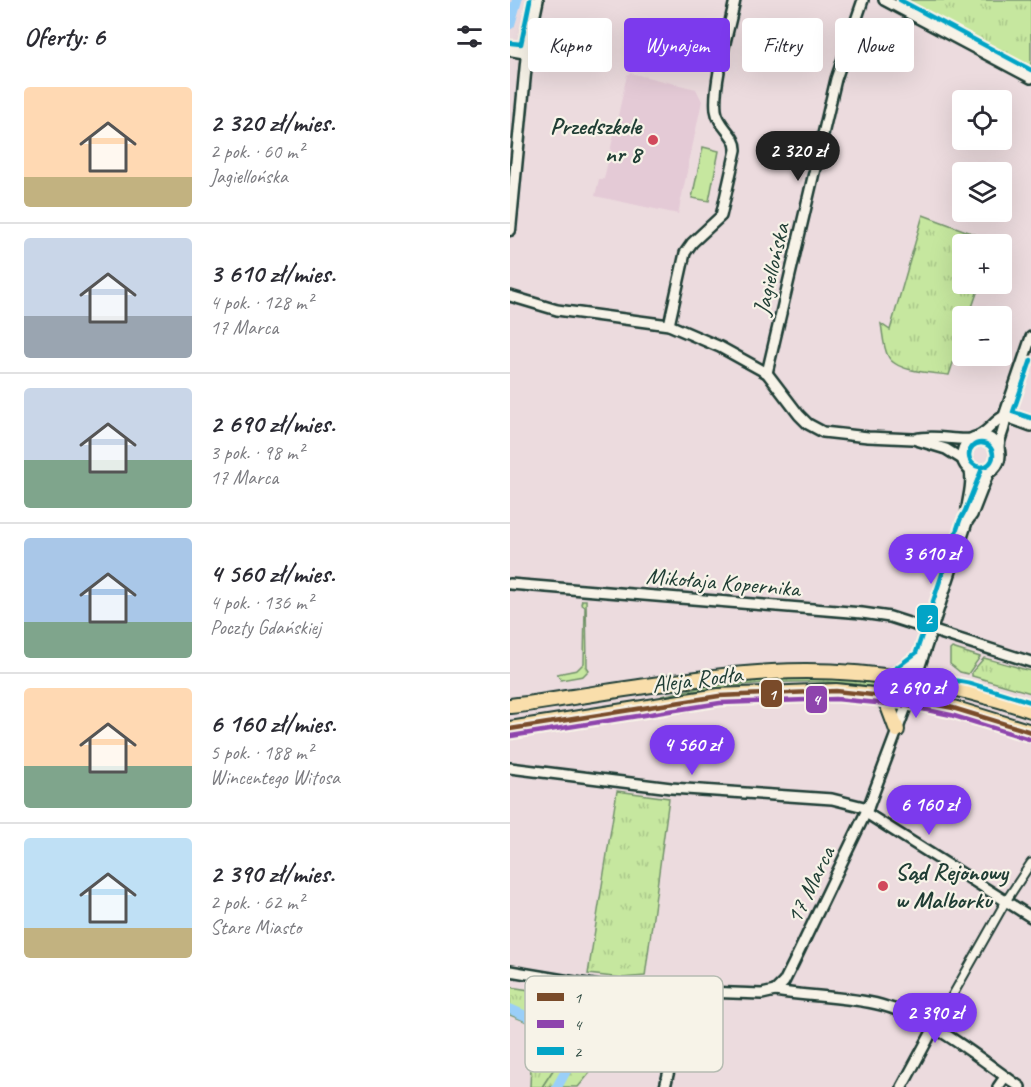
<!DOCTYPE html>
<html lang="pl">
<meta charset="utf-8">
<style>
body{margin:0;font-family:Caveat,sans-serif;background:#f2f2f3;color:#2b2b33;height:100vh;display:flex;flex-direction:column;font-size:22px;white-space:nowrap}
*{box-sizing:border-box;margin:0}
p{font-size:20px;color:#7c7c81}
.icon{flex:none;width:33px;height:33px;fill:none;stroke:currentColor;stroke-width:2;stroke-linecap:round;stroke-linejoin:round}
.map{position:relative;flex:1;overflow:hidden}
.side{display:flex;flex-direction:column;background:#fff;width:510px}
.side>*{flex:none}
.banner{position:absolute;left:18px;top:18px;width:412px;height:54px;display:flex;gap:12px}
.buttons{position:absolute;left:442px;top:90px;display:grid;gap:12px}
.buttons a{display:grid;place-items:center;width:60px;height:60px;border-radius:6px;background:#fff;box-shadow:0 6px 24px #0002;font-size:30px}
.price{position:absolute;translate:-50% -51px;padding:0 14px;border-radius:21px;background:#7c3aed;color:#fff;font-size:20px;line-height:39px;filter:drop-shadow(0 2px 3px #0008)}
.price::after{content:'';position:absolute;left:50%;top:36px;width:18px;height:14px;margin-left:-9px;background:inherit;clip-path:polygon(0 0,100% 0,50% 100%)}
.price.active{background:#222;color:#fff}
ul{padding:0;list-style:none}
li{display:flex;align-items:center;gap:18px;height:150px;padding:0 24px}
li+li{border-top:2px solid #e1e1e2}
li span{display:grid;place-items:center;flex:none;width:168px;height:120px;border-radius:6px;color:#555}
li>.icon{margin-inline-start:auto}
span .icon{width:72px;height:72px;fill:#fffc;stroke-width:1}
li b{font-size:26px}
h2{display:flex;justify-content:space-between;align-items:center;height:72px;padding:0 24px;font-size:26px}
.pill{padding:0 21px;border-radius:6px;background:#fff;box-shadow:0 6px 24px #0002;font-size:21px;line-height:54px}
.pill.active{background:#7c3aed;color:#fff}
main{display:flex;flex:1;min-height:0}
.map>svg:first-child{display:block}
.built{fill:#e4cad6}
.grass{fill:url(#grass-tufts);stroke:#72926a;stroke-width:1.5}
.forest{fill:url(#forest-firs);stroke:#72926a;stroke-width:1.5}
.pitch{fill:#c6e79f;stroke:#72926a;stroke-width:1.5}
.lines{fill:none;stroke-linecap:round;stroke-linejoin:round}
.canal{stroke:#9acff8;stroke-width:10}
.pedestrian-casing{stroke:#1f3d34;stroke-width:11}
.minor-casing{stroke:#1f3d34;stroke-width:14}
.tertiary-casing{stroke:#1f3d34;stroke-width:15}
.primary-casing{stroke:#1f3d34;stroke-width:18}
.pedestrian{stroke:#f7f3e8;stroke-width:7}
.minor{stroke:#f7f3e8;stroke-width:9}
.tertiary{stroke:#f7f3e8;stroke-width:10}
.primary{stroke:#f9deab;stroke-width:14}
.bus-1-casing{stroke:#f7f3e8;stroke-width:9}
.bus-2-casing{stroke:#f7f3e8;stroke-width:9}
.bus-3-casing{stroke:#f7f3e8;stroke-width:9}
.bus-1{stroke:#7a4b2a;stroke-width:4.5}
.bus-2{stroke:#8e44ad;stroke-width:4.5}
.bus-3{stroke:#02a4c6;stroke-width:4.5}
.poi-dot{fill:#d1495b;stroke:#f7f3e8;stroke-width:2}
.labels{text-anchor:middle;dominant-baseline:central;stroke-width:4.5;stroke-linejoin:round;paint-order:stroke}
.poi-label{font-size:24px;font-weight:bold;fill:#1f3d34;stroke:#f7f3e8;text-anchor:end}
.street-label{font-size:24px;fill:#1f3d34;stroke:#f7f3e8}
.key{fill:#f7f3e8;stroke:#b6bcb2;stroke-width:1.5}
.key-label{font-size:16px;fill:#1f3d34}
.line-badge{stroke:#f7f3e8;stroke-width:2}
.badge-label{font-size:16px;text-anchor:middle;font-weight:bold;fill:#fff}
</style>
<main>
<section class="side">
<h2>Oferty: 6<svg class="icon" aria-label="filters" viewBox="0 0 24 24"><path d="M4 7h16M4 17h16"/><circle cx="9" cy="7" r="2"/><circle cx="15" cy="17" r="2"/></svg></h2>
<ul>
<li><span style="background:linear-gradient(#ffd9b3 75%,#c2b280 0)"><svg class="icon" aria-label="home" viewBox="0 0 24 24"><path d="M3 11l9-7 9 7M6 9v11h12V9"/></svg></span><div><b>2 320 zł/mies.</b><p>2 pok. · 60 m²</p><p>Jagiellońska</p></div></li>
<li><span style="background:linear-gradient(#c9d6e8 65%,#9aa5b1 0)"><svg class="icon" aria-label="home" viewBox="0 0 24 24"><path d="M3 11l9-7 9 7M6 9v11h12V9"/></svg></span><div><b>3 610 zł/mies.</b><p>4 pok. · 128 m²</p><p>17 Marca</p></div></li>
<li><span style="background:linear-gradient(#c9d6e8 60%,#7fa58c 0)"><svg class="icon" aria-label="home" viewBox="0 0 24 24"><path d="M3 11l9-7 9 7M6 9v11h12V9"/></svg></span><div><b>2 690 zł/mies.</b><p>3 pok. · 98 m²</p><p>17 Marca</p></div></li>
<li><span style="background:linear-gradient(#a9c7e8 70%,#7fa58c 0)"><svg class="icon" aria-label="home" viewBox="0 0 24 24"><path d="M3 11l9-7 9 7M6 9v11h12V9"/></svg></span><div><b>4 560 zł/mies.</b><p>4 pok. · 136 m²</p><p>Poczty Gdańskiej</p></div></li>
<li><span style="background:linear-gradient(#ffd9b3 65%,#7fa58c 0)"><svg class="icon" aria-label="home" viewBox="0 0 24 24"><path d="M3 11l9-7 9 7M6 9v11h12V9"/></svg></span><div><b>6 160 zł/mies.</b><p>5 pok. · 188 m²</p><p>Wincentego Witosa</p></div></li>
<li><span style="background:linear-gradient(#bfe0f5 75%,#c2b280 0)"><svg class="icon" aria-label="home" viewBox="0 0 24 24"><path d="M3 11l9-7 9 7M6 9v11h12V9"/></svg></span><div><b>2 390 zł/mies.</b><p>2 pok. · 62 m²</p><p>Stare Miasto</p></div></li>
</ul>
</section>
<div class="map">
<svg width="521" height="1087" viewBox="0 0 521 1087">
<defs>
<pattern id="grass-tufts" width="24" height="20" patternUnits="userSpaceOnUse" patternTransform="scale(1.5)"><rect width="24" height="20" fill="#c6e79f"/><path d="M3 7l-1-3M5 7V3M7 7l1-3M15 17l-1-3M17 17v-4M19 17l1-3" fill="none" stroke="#aac78a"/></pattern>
<pattern id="forest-firs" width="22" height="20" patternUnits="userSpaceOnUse" patternTransform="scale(1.5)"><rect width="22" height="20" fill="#c6e79f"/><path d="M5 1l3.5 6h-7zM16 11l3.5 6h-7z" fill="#aac78a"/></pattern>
</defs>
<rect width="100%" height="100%" fill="#ecdbde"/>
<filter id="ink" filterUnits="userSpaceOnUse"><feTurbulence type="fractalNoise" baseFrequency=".0167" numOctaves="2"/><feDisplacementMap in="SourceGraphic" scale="12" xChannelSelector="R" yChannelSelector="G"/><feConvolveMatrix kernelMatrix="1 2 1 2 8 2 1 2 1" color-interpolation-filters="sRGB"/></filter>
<g filter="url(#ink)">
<polygon class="built" points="120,73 186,89 192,101 168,214 85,196 89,179 94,179 117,75"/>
<g class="grass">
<polygon points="393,0 521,0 521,70"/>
<path d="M 413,215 L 491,244 L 453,244 L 453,284 L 470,284 L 459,316 L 453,316 L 453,333 L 439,375 C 423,373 385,372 378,356 C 373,347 373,334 371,324 L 380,330 Z"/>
<polygon points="72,600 76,600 77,667 79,670 73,676 51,680 47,674 67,670 74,663 75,607 71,604"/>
<polygon points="442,648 470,657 458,674 450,672 440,664 440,650"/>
<polygon points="474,658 521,671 521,693 462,676 462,672"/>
<path d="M 277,678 L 330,679 L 373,683 L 378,685 L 383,690 C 307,674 227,684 151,696 L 212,683 Z"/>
<polygon points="107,791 159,798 135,976 112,978 78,974"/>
<polygon points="0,987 26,991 27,994 19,1021 17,1022 0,1015"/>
<polygon points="38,999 61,1009 97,1007 110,1015 109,1019 93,1032 87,1028 59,1022 53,1055 32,1087 20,1087 21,1063 41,1067 48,1036 27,1024 31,1003"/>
</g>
<polygon class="forest" points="59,1022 87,1028 93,1032 79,1074 68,1087 32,1087 53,1055"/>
<polygon class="pitch" points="193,147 209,151 199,201 182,198"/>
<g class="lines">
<g class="canal">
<polyline points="0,24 7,0"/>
<polyline points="0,1009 18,1017"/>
<polyline points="47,1087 71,1044 69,1040"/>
</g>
<g class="pedestrian-casing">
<polyline id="pedestrian" points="424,1028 496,901 521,863"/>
</g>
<g class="minor-casing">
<g id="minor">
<polyline points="374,0 521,78"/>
<polyline points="17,53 28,0"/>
<polyline points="0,296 47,310 159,325 210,347 257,373 289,415 298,424 313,432 358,437 403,439 436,449 452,459"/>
<path d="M 159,325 L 175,253 L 182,243 L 211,216 L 226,150 C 227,135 208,127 206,110 C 203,82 219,29 225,0"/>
<polyline points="257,373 326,79 353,0"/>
<polyline points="494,416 521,426"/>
<circle cx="471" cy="455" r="19"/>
<path d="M 468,436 C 479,431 484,421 494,416"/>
<path d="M 405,439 C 425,434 443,441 462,439"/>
<path d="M 489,448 C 489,434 497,430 494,416 L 521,337"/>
<path d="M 457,522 C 454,504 464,489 460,471"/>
<polyline points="0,584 352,613 380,617 521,662"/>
<polyline points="387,677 412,657"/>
<polyline points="0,768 161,788 322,799 358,808"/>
<polyline points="356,813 521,917"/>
<path d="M 0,971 L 107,989 L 252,994 L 265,991 C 300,997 336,996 371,1005 C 423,1019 466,1056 510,1087"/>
<polyline points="265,991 274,982 284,962 358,808 399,699 457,522 462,515 478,474"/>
<polyline points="155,1087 178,992"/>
<polyline points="392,1087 424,1028"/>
<polyline points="488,1087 495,1077"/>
</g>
</g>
<g class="tertiary-casing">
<polyline id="tertiary" points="0,50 17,53 0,230"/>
</g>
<g class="primary-casing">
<g id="primary">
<polyline points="370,695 378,706 387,730"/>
<path d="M 0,706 C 21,704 42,700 63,697 C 129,687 195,676 262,672 C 350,667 437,682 521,710"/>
<polyline points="0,729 209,696 326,691 399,699 443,708 521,732"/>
</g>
</g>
<use href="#pedestrian" class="pedestrian"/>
<use href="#minor" class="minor"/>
<use href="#tertiary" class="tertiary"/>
<use href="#primary" class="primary"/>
<g class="bus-1-casing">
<polyline id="bus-1" points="0,729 209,696 326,691 399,699 443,708 521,732"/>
</g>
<g class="bus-2-casing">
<polyline id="bus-2" points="1,736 210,703 326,699 398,706 441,715 519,739"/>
</g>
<g class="bus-3-casing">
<g id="bus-3">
<polyline points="390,0 521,70"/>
<polyline points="1,43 11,44 20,0"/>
<polyline points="521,360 503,412 521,418"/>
<circle cx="471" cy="455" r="12"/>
<polyline points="388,670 459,683 521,702"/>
<polyline points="382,671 406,653 450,520 455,511 471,471"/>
</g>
</g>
<use href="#bus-1" class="bus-1"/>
<use href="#bus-2" class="bus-2"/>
<use href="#bus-3" class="bus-3"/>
</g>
</g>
<g class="poi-dot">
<circle cx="143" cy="140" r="6"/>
<circle cx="373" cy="886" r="6"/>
</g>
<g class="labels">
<g class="poi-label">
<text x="131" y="126">Przedszkole<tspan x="131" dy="28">nr 8</tspan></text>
<text x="385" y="872" text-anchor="start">Sąd Rejonowy<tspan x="385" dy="28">w Malborku</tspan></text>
</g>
<g class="street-label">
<text transform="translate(261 269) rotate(-77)">Jagiellońska</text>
<text transform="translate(213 582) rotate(5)">Mikołaja Kopernika</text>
<text transform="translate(187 679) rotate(-7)">Aleja Rodła</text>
<text transform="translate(300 885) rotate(-64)">17 Marca</text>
</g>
</g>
<rect x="15" y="976" width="198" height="96" rx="9" class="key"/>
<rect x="27" y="993" width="27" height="8" fill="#7a4b2a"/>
<rect x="27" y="1020" width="27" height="8" fill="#8e44ad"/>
<rect x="27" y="1047" width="27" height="8" fill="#02a4c6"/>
<g class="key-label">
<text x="64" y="1003">1</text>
<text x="64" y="1030">4</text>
<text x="64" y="1057">2</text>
</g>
<g class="line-badge">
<rect x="406" y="604" width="23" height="29" rx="6" fill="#02a4c6"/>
<rect x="250" y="679" width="23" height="29" rx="6" fill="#7a4b2a"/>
<rect x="295" y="685" width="23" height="29" rx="6" fill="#8e44ad"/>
</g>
<g class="badge-label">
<text x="418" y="624">2</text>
<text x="262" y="700">1</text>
<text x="306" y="705">4</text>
</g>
</svg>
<div class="buttons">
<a><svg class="icon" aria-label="locate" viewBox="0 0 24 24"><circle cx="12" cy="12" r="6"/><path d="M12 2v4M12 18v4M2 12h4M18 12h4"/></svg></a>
<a><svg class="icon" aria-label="layers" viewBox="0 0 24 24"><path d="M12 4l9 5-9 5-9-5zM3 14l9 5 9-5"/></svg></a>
<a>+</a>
<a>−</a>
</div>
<b class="price active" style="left:288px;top:182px">2 320 zł</b>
<b class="price" style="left:421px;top:585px">3 610 zł</b>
<b class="price" style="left:406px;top:719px">2 690 zł</b>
<b class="price" style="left:182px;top:776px">4 560 zł</b>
<b class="price" style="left:419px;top:836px">6 160 zł</b>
<b class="price" style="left:425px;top:1044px">2 390 zł</b>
<div class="banner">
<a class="pill">Kupno</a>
<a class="pill active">Wynajem</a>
<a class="pill">Filtry</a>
<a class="pill">Nowe</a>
</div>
</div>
</main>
